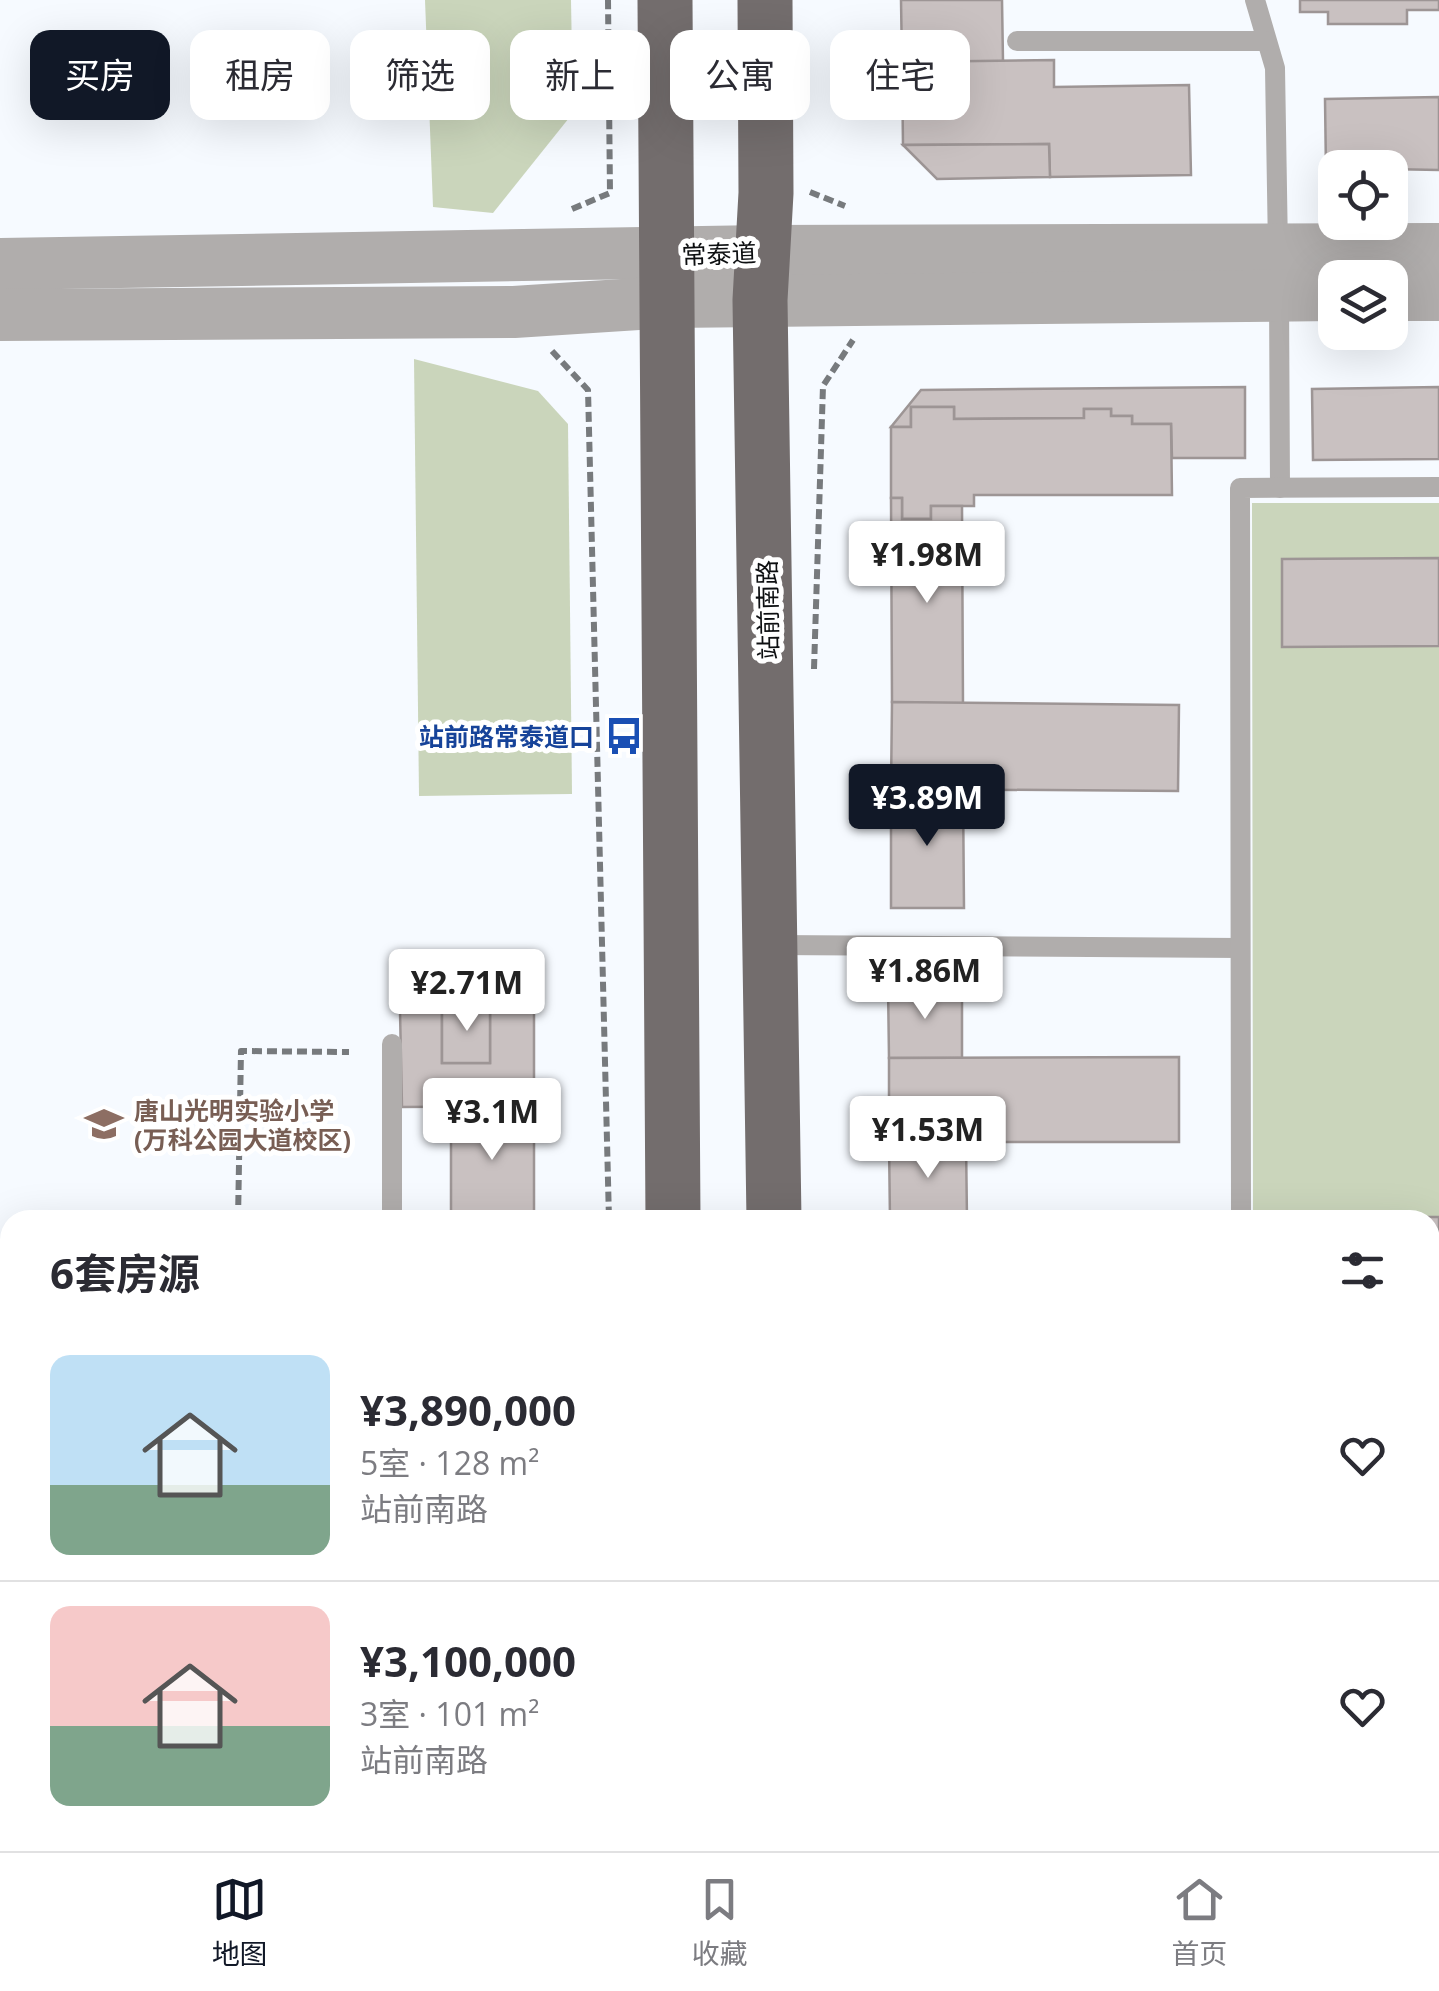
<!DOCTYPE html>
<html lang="zh">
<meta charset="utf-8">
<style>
body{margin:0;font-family:"Open Sans","Noto Sans SC",sans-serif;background:#f7f7f7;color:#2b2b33;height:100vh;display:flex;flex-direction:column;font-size:38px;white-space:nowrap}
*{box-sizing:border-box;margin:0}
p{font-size:32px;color:#7c7c81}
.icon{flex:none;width:55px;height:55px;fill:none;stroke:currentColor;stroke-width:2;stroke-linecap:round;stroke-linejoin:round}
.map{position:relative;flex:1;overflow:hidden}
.drawer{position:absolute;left:0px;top:1210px;width:1440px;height:642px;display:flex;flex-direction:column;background:#fff;border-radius:30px 30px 0 0;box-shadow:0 10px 40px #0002}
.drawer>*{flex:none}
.top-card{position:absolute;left:30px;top:30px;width:1380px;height:90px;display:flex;gap:20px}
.controls{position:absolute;left:1318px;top:150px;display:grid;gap:20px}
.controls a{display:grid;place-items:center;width:90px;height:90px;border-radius:20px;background:#fff;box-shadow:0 10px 40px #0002;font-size:50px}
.price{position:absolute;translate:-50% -85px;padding:0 22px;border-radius:10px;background:#fff;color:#222;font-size:32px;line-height:65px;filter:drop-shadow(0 2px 5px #0008)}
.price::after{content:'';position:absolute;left:50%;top:60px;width:30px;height:22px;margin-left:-15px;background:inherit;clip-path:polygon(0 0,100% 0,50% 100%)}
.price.current{background:#111827;color:#fff}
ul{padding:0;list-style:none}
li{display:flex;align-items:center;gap:30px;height:250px;padding:0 50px}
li+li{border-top:2px solid #e1e1e2}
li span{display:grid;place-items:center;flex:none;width:280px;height:200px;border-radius:20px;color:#555}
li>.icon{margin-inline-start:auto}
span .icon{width:120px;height:120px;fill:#fffc;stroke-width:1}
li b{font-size:42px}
h2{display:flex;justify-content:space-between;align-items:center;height:120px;padding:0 50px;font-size:42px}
.chip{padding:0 35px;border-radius:20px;background:#fff;box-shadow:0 10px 40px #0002;font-size:35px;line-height:90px}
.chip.current{background:#111827;color:#fff}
.menu{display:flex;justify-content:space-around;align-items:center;height:140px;border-top:2px solid #e1e1e2;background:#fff;font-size:28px;color:#7c7c81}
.menu a{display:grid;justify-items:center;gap:5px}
.menu .current{color:#111827}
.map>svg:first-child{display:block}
.commercial{fill:#feecdb}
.green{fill:#cad5bb}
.building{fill:#c9c1c1;stroke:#9d9595;stroke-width:2.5;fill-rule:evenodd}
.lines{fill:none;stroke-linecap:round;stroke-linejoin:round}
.path{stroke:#777a7d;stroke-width:6;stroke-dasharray:10 5;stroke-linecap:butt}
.service{stroke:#b0adac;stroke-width:20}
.minor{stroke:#b0adac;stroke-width:42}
.tertiary{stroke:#b0adac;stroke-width:52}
.primary{stroke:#736d6d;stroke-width:55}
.labels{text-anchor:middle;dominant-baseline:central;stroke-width:10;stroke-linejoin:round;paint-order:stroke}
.street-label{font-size:25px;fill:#0d0f11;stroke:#fff}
.transit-label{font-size:25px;font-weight:bold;fill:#164399;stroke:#fff;text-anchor:end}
.education-label{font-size:25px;font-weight:bold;fill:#785e54;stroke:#fff;text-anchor:start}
</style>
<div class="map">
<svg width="1439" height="1851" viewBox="0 0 1439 1851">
<rect width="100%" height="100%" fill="#f6faff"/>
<polygon class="commercial" points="1430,1515 1434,1515 1433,1640 1439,1641 1439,1851 835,1851 835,1842 1430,1842"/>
<g class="green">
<polygon points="425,0 571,0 573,113 493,213 433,207"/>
<polygon points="414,359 538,391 568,424 572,794 419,796"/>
<polygon points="1252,503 1439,503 1439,1311 1430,1311 1430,1220 1253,1220"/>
<polygon points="0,1779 10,1779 10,1842 315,1842 315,1851 0,1851"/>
<polygon points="863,1843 863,1842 1267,1843 1224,1851 864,1851"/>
</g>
<g class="building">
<polygon points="901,0 1002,0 1003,61 902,62"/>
<polygon points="1300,0 1439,0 1439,10 1407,10 1407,24 1328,24 1328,12 1300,12"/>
<polygon points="1054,60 1054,87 1189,85 1191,175 1050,177 1049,144 903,145 902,62"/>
<polygon points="1439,97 1439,170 1335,168 1326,171 1325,99"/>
<polygon points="1049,144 1050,177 937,179 903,145"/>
<polygon points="1245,387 1245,458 1172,458 1171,424 1132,424 1132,416 1111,416 1111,409 1084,409 1084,418 954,419 954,407 911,407 911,427 891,427 921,390"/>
<polygon points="1439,387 1439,459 1313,460 1312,389"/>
<polygon points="911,407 954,407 954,419 1084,418 1084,409 1111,409 1111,416 1132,416 1132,424 1171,424 1172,495 974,495 974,506 931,506 931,519 902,519 902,498 891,498 891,427 911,427"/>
<polygon points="891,498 902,498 902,519 931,519 931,506 962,506 963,704 892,702"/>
<polygon points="1439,558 1439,646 1282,647 1282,559"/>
<polygon points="892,702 1179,705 1178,791 891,789"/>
<polygon points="891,789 963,789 964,908 891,908"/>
<path d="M 399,963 L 534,963 L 534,1106 L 402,1107 ZM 442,995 L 490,995 L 490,1063 L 442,1063 Z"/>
<polygon points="888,985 962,986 962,1058 889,1058"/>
<rect x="442" y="995" width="48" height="68"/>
<polygon points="1179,1057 1179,1142 889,1142 889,1058"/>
<rect x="451" y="1106" width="83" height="114"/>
<polygon points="889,1142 966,1142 967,1220 890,1220"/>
<polygon points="1316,1217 1439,1217 1439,1289 1430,1289 1430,1220"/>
<rect x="1430" y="1351" width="9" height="91"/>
<rect x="0" y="1673" width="10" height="67"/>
<rect x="449" y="1842" width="92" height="9"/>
</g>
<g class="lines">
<g class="path">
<polyline points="810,192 845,206"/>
<polyline points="572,209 610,193 608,0"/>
<polyline points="552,351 588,390 609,1220"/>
<polyline points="814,669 823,386 853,340"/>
<polyline points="238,1220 241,1051 349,1052"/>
<polyline points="0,1579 10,1579"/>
<polyline points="0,1767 10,1767"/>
<polyline points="326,1842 326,1851"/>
<polyline points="1309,1842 1314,1851"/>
<polyline points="619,1851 619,1842"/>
<polyline points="1012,1851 1046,1842"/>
</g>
<g class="service">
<polyline points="1255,0 1275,68 1278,250"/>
<polyline points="1017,41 1266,41"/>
<polyline points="1279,294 1280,488"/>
<polyline points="773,945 1240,948"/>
<polyline points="392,1044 392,1220"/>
<polyline points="1241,1220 1240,488 1439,487"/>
<polyline points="1430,1324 1439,1324"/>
</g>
<polyline class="minor" points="1430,1487 1439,1487"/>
<g class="tertiary">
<polyline points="0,264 762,251 1439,249"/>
<polyline points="1390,295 1439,295"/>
<polyline points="0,315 514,312 669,302 1335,295"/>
<polyline points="0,1525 10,1525"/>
</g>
<g class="primary">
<polyline points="665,0 673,1220"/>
<polyline points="765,0 766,193 760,300 774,1220"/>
<polyline points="677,1842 677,1851"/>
<polyline points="774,1851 774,1842"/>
</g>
</g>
<defs>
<g id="bus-bare" transform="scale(3)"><path d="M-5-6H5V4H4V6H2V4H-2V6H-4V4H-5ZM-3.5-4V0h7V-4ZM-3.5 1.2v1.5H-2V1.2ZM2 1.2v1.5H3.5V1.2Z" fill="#1a4fb4" stroke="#fff" stroke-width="2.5" paint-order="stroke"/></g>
<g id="school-bare" transform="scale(3)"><path d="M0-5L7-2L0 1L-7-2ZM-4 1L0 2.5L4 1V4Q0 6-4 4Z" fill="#8d6e63" stroke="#fff" stroke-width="2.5" paint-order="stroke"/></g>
</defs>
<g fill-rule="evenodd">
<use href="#bus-bare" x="624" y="736"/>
<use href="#school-bare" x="104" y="1124"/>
</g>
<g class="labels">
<g class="street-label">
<text transform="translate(719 253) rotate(-2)">常泰道</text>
<text transform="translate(767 610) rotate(-91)">站前南路</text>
</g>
<g class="transit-label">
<text x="594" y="736">站前路常泰道口</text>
</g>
<g class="education-label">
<text x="134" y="1110">唐山光明实验小学<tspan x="134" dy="29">(万科公园大道校区)</tspan></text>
</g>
</g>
</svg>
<div class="controls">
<a><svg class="icon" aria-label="locate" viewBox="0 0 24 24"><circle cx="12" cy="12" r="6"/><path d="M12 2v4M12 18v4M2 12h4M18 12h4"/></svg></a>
<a><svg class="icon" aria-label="layers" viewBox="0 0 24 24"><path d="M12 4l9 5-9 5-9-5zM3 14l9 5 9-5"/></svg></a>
</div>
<b class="price" style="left:927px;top:606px">¥1.98M</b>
<b class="price current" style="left:927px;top:849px">¥3.89M</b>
<b class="price" style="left:925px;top:1022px">¥1.86M</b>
<b class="price" style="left:467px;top:1034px">¥2.71M</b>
<b class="price" style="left:492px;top:1163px">¥3.1M</b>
<b class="price" style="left:928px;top:1181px">¥1.53M</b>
<div class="top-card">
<a class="chip current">买房</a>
<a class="chip">租房</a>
<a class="chip">筛选</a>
<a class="chip">新上</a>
<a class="chip">公寓</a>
<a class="chip">住宅</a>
</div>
<section class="drawer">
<h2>6套房源<svg class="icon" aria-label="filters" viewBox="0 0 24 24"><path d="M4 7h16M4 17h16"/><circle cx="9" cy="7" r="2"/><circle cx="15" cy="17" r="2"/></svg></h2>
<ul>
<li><span style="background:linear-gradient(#bfe0f5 65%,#7fa58c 0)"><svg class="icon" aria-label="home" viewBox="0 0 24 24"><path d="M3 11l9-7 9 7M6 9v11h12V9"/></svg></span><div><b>¥3,890,000</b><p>5室 · 128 m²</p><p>站前南路</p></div><svg class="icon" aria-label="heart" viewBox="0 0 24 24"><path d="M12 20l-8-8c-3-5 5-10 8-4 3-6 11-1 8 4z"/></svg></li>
<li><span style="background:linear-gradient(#f6c9c9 60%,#7fa58c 0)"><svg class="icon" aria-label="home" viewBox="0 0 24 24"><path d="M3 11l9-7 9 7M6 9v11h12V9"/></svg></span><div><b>¥3,100,000</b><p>3室 · 101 m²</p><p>站前南路</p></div><svg class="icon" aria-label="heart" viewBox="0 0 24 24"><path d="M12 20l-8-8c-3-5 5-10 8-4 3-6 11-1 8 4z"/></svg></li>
</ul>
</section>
</div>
<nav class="menu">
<a class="current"><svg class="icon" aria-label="map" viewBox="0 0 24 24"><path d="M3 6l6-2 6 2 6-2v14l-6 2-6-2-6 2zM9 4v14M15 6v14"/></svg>地图</a>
<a><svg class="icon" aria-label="saved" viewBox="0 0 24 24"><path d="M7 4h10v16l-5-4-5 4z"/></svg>收藏</a>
<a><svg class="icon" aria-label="home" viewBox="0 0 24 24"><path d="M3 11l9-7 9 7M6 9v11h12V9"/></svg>首页</a>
</nav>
